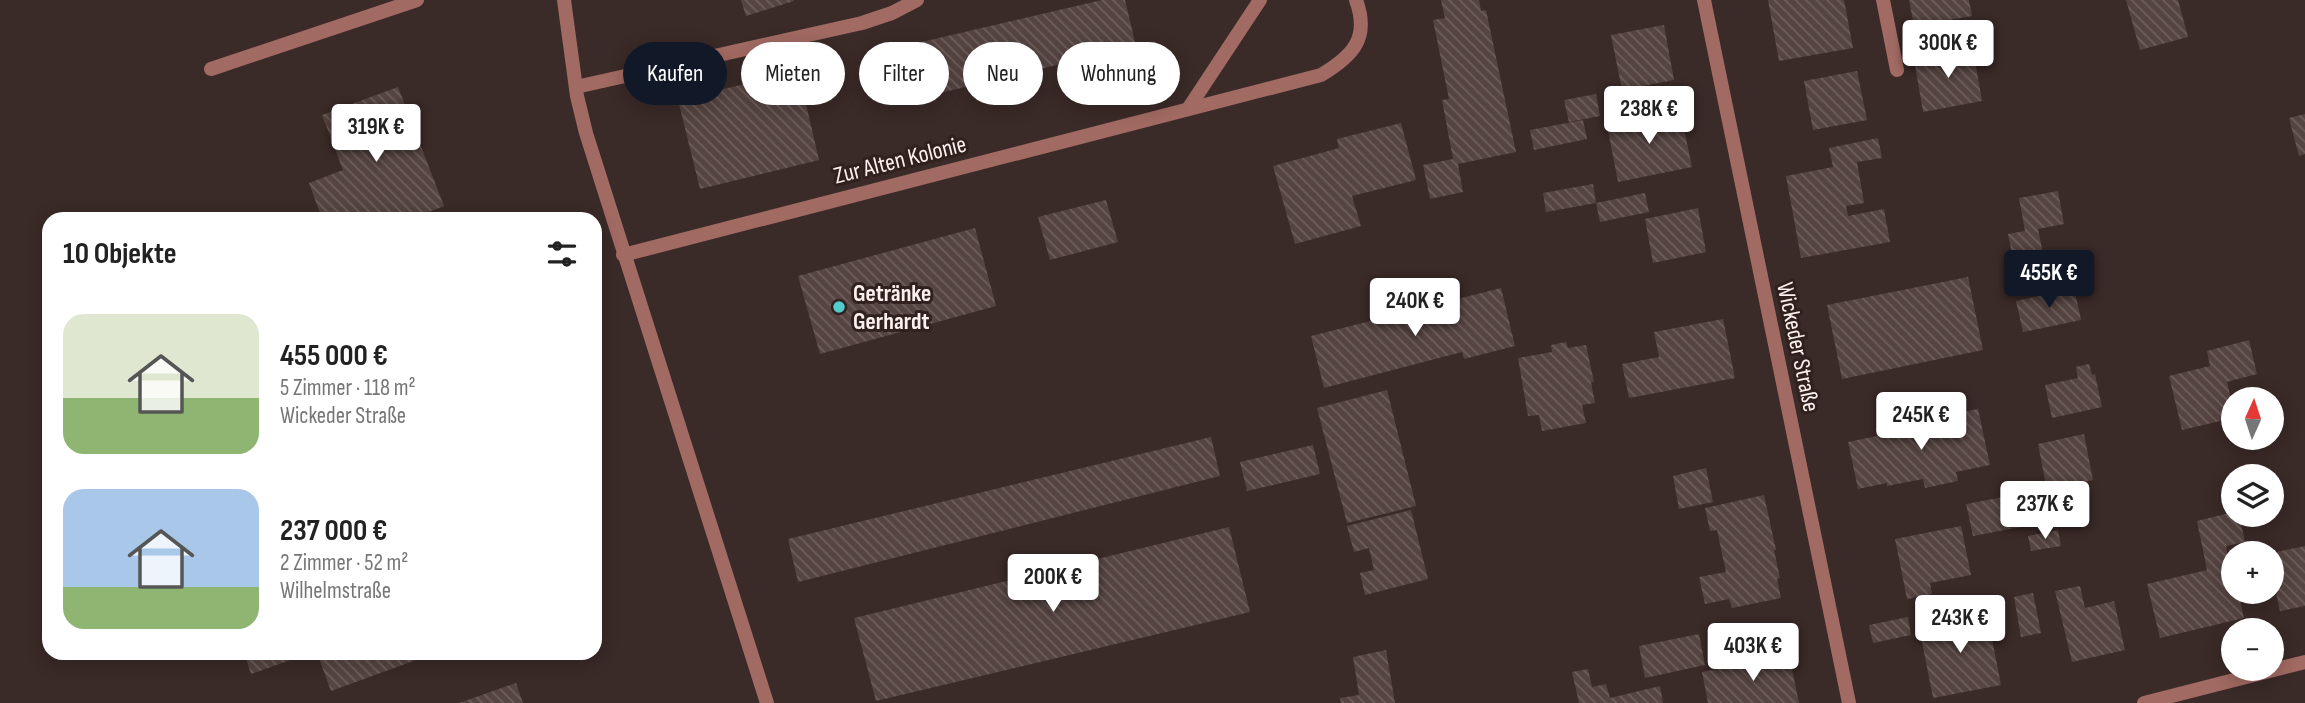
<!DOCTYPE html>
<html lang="de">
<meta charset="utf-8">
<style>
body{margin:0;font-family:"Sofia Sans Condensed",sans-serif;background:#f6f6f6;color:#222;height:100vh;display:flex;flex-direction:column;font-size:26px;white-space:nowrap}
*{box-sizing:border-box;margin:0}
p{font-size:23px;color:#767676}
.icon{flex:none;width:38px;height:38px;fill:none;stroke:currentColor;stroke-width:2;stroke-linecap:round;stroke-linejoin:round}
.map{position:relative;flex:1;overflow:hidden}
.side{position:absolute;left:42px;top:212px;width:560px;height:448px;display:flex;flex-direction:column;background:#fff;border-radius:21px;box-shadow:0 4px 18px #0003}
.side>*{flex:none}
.banner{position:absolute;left:623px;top:42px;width:665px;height:63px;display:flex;gap:14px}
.needle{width:46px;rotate:3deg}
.fabs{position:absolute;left:2221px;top:387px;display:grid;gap:14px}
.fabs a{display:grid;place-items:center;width:63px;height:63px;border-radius:50%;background:#fff;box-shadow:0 4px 18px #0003;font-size:35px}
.price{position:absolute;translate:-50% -60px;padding:0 16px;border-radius:7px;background:#fff;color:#222;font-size:23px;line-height:46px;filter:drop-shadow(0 2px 4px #0008)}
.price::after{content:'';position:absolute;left:50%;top:42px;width:21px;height:16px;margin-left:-10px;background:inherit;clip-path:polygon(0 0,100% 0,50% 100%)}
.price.active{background:#111827;color:#fff}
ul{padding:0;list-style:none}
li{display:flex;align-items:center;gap:21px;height:175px;padding:0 21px}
li span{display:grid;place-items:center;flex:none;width:196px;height:140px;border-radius:21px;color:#555}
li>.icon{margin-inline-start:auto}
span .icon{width:84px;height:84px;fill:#fffc;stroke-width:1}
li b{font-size:30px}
h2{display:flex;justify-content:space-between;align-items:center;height:84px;padding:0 21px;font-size:30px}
.tag{padding:0 24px;border-radius:32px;background:#fff;box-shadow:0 4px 18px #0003;font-size:24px;line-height:63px}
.tag.active{background:#111827;color:#fff}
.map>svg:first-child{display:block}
.building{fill:url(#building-back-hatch)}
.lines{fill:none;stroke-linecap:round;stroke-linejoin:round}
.service{stroke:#a16a62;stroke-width:14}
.minor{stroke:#a16a62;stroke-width:14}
.poi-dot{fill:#52cdcc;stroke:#30201e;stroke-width:2.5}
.labels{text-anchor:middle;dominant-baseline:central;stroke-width:6;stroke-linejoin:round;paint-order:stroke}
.street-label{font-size:24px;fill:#fcf1ef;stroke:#30201e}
.poi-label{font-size:24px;font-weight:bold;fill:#fcf1ef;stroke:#30201e;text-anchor:start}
</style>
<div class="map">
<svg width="2305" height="703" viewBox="0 0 2305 703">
<defs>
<pattern id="building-back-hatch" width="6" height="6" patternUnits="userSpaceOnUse" patternTransform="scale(1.75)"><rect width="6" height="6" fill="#554441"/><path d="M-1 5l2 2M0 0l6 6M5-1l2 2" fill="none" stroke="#6e5f5d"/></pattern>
</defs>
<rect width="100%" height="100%" fill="#3a2a28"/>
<g class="building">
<polygon points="741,0 794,0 794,1 746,16"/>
<polygon points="1102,0 1125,0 1136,46 903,102 892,49"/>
<polygon points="1441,0 1479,0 1481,11 1486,10 1516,152 1458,164 1463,192 1430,199 1423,165 1453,159 1442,100 1449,99 1433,20 1445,18"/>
<polygon points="1768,0 1844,0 1853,48 1779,61"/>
<polygon points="1909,0 1969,0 1972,16 1914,26"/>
<polygon points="2126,0 2178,0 2188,37 2140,50"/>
<polygon points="1664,25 1674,80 1622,90 1611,35"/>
<polygon points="1973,49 1982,101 1923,112 1914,59"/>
<polygon points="827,64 835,97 806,104 819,160 700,189 678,100"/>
<polygon points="1857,71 1867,120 1813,130 1804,81"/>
<polygon points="398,87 444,206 411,219 322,219 309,183 343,170 322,115"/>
<polygon points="1596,94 1600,116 1569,122 1564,100"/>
<polygon points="1680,110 1692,167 1618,182 1607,125"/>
<polygon points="2305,114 2305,154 2299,156 2289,118"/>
<polygon points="1583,120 1587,139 1534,150 1530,130"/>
<polygon points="1401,123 1416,180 1352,196 1361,226 1295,244 1273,166 1339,148 1337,139"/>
<polygon points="1878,138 1882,158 1857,162 1864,203 1846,206 1848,216 1884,209 1890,242 1801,258 1786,176 1833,167 1829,148"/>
<polygon points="1593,184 1596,203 1546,212 1543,193"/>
<polygon points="2058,191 2064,224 2038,229 2044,258 2014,264 2008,234 2025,231 2019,198"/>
<polygon points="1645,193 1649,212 1600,222 1596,203"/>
<polygon points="1106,200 1118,242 1050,260 1038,217"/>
<polygon points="1698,208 1706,252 1653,263 1645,219"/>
<polygon points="975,228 996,306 820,354 798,276"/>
<polygon points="1968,277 1983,350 1842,379 1827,305"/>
<polygon points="1501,288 1515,346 1464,359 1462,352 1324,388 1311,336"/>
<polygon points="2074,288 2081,320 2023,332 2016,301"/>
<polygon points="1723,319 1735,378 1629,398 1622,364 1659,357 1654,332"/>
<polygon points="2249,340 2257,374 2227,382 2233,408 2233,418 2182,430 2169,376 2210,366 2207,351"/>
<polygon points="1566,342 1568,348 1586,345 1594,382 1591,382 1595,403 1582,405 1586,423 1542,431 1539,415 1528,416 1518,358 1552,352 1551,345"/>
<polygon points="2089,364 2092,375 2095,374 2102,407 2052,418 2045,385 2078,378 2076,367"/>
<polygon points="1387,390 1416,506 1347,523 1317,408"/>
<polygon points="1978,409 1990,465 1956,472 1958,481 1925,488 1923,479 1887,486 1887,483 1858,489 1848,442 1877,436 1876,429 1911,422 1913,431 1946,424 1944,415"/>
<polygon points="2084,434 2093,480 2047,490 2038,444"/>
<polygon points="1211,437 1220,476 798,582 788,539"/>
<polygon points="1313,445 1320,474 1247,491 1240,462"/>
<polygon points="1706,468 1713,502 1679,509 1673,476"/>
<polygon points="2020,494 2026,526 1973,536 1966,504"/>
<polygon points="1764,495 1776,550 1774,550 1780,578 1777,579 1781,598 1732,608 1729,599 1705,604 1699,577 1726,572 1717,530 1710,531 1705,508"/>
<polygon points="1411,510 1428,579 1365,595 1360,573 1374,570 1369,548 1354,552 1347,526"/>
<polygon points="2233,512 2233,514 2239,514 2245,542 2226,546 2229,565 2231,564 2233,571 2233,592 2238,592 2244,618 2160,638 2147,584 2207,570 2197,521"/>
<polygon points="1961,526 1971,575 1930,583 1932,594 1907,599 1895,539"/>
<polygon points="1229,527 1250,612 876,701 854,618"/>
<polygon points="2058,530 2061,546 2031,551 2028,536"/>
<polygon points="2305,546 2305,606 2280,611 2272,574 2272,553"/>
<polygon points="2080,586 2085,608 2114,601 2125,650 2072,662 2055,591"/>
<polygon points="2033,593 2041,633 2021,637 2014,597"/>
<polygon points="1978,612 1979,619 1988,618 2001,685 1933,698 1920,632 1930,629 1929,622"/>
<polygon points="1908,617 1911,635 1873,643 1869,625"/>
<polygon points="1699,634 1705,665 1645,678 1639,646"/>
<polygon points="1386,650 1395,703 1341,703 1340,698 1359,695 1353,657"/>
<polygon points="244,653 310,653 251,674"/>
<polygon points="317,653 429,653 430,655 331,691"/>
<polygon points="1789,655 1799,703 1708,703 1702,672"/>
<polygon points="1588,669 1592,687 1606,684 1610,698 1660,686 1663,703 1579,703 1572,672"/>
<polygon points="516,683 523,703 459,703"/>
</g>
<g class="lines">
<g class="service">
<polyline points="211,69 417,0"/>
<polyline points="576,87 862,23 892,13 917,0"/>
</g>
<g class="minor">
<polyline points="564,0 577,96 586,133 767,703"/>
<polyline points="1704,0 1849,703"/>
<polyline points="1883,0 1897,70"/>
<polyline points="1188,109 1260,0"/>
<path d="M 623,255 L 1321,75 C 1353,56 1370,38 1356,0"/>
<polyline points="2144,703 2305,662"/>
</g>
</g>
<circle class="poi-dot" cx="839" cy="307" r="7"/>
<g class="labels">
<g class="street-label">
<text transform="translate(900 160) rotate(-14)">Zur Alten Kolonie</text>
<text transform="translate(1798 347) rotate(78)">Wickeder Straße</text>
</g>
<g class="poi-label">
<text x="853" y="293">Getränke<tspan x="853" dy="28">Gerhardt</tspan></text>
</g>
</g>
</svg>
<div class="fabs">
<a><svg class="needle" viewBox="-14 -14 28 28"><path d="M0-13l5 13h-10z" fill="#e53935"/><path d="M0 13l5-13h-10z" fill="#767676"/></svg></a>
<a><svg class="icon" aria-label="layers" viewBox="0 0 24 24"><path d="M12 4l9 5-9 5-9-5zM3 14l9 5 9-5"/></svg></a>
<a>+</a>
<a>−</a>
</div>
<b class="price" style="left:1948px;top:80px">300K €</b>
<b class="price" style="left:1649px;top:146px">238K €</b>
<b class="price" style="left:376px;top:164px">319K €</b>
<b class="price active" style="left:2049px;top:310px">455K €</b>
<b class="price" style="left:1415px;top:338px">240K €</b>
<b class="price" style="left:1921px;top:452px">245K €</b>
<b class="price" style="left:2045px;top:541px">237K €</b>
<b class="price" style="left:1053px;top:614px">200K €</b>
<b class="price" style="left:1960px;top:655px">243K €</b>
<b class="price" style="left:1753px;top:683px">403K €</b>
<div class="banner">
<a class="tag active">Kaufen</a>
<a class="tag">Mieten</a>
<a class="tag">Filter</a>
<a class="tag">Neu</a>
<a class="tag">Wohnung</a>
</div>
<section class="side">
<h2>10 Objekte<svg class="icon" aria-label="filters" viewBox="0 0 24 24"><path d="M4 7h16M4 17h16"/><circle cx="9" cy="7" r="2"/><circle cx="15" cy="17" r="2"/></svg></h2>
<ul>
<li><span style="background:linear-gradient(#dfe7d0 60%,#8fb573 0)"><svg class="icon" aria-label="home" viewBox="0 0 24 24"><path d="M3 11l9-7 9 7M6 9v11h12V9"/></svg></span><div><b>455 000 €</b><p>5 Zimmer · 118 m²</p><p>Wickeder Straße</p></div></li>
<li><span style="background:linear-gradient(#a9c7e8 70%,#8fb573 0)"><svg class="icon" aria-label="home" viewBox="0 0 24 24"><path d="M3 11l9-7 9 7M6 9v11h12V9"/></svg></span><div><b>237 000 €</b><p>2 Zimmer · 52 m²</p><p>Wilhelmstraße</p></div></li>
</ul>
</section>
</div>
